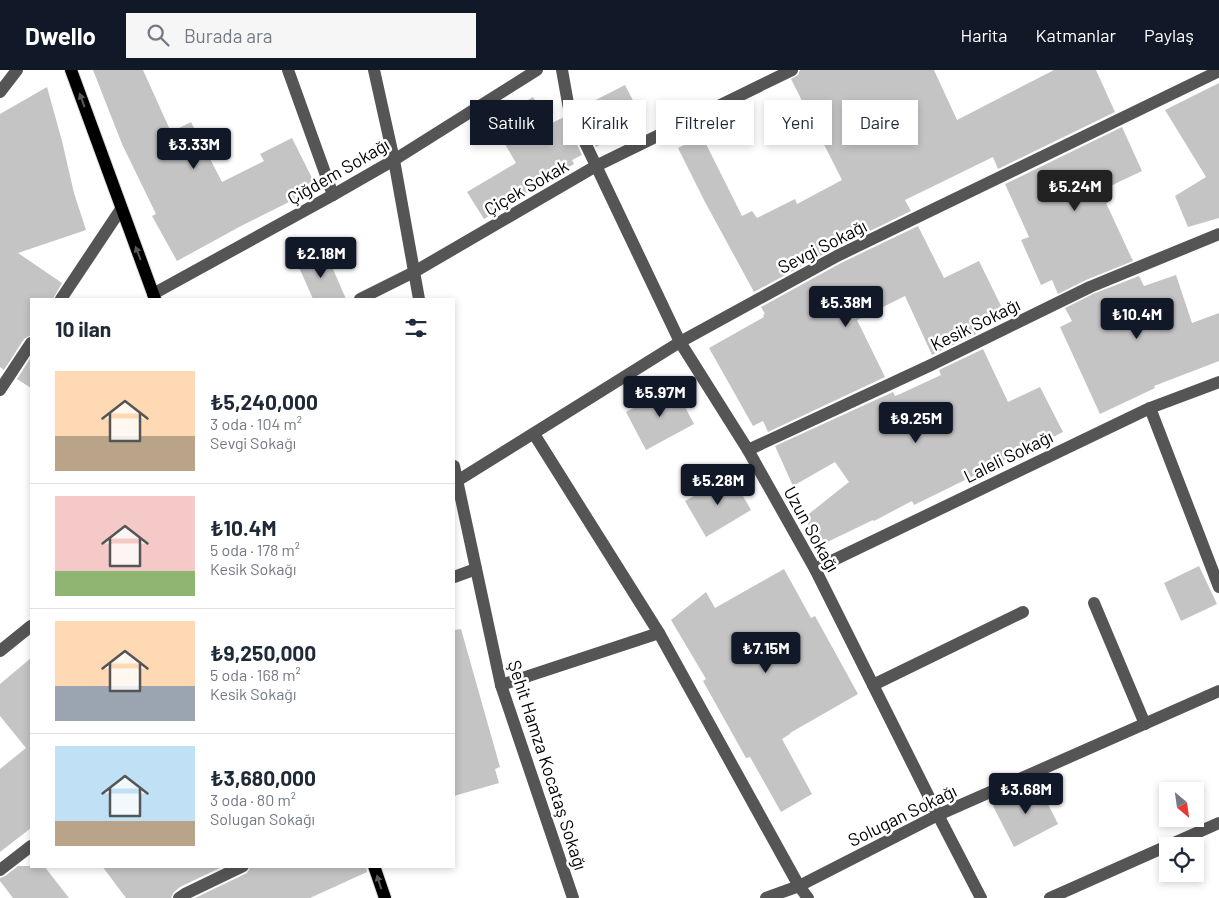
<!DOCTYPE html>
<html lang="tr">
<meta charset="utf-8">
<style>
body{margin:0;font-family:Barlow,sans-serif;background:#f6f6f7;color:#1f2937;height:100vh;display:flex;flex-direction:column;font-size:19px;white-space:nowrap}
*{box-sizing:border-box;margin:0}
p{font-size:16px;color:#747a83}
.icon{flex:none;width:28px;height:28px;fill:none;stroke:currentColor;stroke-width:2;stroke-linecap:round;stroke-linejoin:round}
.map{position:relative;flex:1;overflow:hidden}
.details{position:absolute;left:30px;top:228px;width:425px;height:570px;display:flex;flex-direction:column;background:#fff;border-radius:0px;box-shadow:0 2px 8px #0003}
.details>*{flex:none}
.guide{position:absolute;left:470px;top:30px;width:475px;height:45px;display:flex;gap:10px}
.needle{width:32px;rotate:151deg}
.buttons{position:absolute;left:1159px;top:712px;display:grid;gap:10px}
.buttons a{display:grid;place-items:center;width:45px;height:45px;border-radius:0px;background:#fff;box-shadow:0 2px 8px #0003;font-size:25px}
.price{position:absolute;translate:-50% -42px;padding:0 11px;border-radius:5px;background:#111827;color:#fff;font-size:16px;line-height:32px;filter:drop-shadow(0 1px 2px #0008)}
.price::after{content:'';position:absolute;left:50%;top:30px;width:15px;height:11px;margin-left:-8px;background:inherit;clip-path:polygon(0 0,100% 0,50% 100%)}
.price.current{background:#222;color:#fff}
ul{padding:0;list-style:none}
li{display:flex;align-items:center;gap:15px;height:125px;padding:0 25px}
li+li{border-top:1px solid #e0e1e3}
li span{display:grid;place-items:center;flex:none;width:140px;height:100px;border-radius:0px;color:#555}
li>.icon{margin-inline-start:auto}
span .icon{width:60px;height:60px;fill:#fffc;stroke-width:1}
li b{font-size:21px}
h2{display:flex;justify-content:space-between;align-items:center;height:60px;padding:0 25px;font-size:21px}
.chip{padding:0 18px;border-radius:0px;background:#fff;box-shadow:0 2px 8px #0003;font-size:18px;line-height:45px}
.chip.current{background:#111827;color:#fff}
header{display:flex;align-items:center;gap:30px;box-sizing:border-box;height:70px;padding:0 25px;background:#111827;color:#fff}
header strong{font-size:24px}
nav{display:flex;gap:28px;margin-inline-start:auto;font-size:18px}
.search{width:350px;height:45px;background:#f6f6f7;display:flex;align-items:center;gap:12px;box-sizing:border-box;padding:0 18px;border-radius:0px;color:#747a83;font-size:19px}
.map>svg:first-child{display:block}
.building{fill:#c4c4c4}
.lines{fill:none;stroke-linecap:round;stroke-linejoin:round}
.major-casing{stroke:#dbdbdb;stroke-width:14}
.minor{stroke:#555;stroke-width:12}
.major{stroke:#000;stroke-width:12}
.oneway{fill:#595959}
.labels{text-anchor:middle;dominant-baseline:central;stroke-width:5;stroke-linejoin:round;paint-order:stroke}
.street-label{font-size:18px;fill:#000;stroke:#fff}
</style>
<header>
<strong>Dwello</strong>
<div class="search"><svg class="icon" aria-label="search" viewBox="0 0 24 24"><circle cx="10" cy="10" r="6"/><path d="M15 15l6 6"/></svg>Burada ara</div>
<nav><a>Harita</a><a>Katmanlar</a><a>Paylaş</a></nav>
</header>
<div class="map">
<svg width="1219" height="828" viewBox="0 0 1219 828">
<rect width="100%" height="100%" fill="#fff"/>
<g class="building">
<polygon points="93,0 143,0 171,62 191,52 222,112 264,91 260,84 292,68 317,118 241,156 177,191 152,146 156,144 122,74"/>
<polygon points="800,0 934,0 957,50 1054,0 1096,0 1115,42 998,99 993,87 905,130 911,141 833,179 754,222 705,132 678,78 702,66 742,146 752,141 757,148 795,129 797,134 842,110 791,9 798,5"/>
<polygon points="1219,13 1219,148 1188,157 1175,126 1206,107 1165,40"/>
<polygon points="625,15 644,52 596,77 578,39"/>
<polygon points="47,17 62,71 74,123 86,160 18,183 62,213 53,229 31,229 31,265 24,269 4,300 0,297 0,44"/>
<polygon points="533,27 550,54 564,47 582,85 572,90 574,94 484,149 467,122 516,93 492,52"/>
<polygon points="1122,57 1142,101 1102,120 1108,133 1106,133 1133,191 1086,210 1058,224 1052,210 1041,215 1021,170 1029,167 1005,114"/>
<polygon points="918,156 944,208 979,191 1002,238 971,253 976,264 932,285 905,226 857,250 885,307 768,362 763,351 753,356 709,278 764,247 763,245 765,244 761,237 841,193"/>
<polygon points="326,183 346,229 313,229 298,195"/>
<polygon points="1176,205 1192,253 1219,243 1219,291 1154,316 1155,318 1100,344 1060,257 1072,251 1065,238 1093,224 1139,206 1144,216"/>
<polygon points="983,279 1008,332 1040,317 1063,362 914,435 912,431 874,451 873,450 819,476 805,447 849,412 835,392 793,416 775,376 893,322 895,326 900,324 941,305 939,300"/>
<polygon points="31,287 31,318 17,309"/>
<polygon points="674,316 694,354 646,380 626,342"/>
<polygon points="731,405 751,440 706,467 685,431"/>
<polygon points="1199,496 1217,534 1181,551 1164,513"/>
<polygon points="784,499 811,548 815,546 858,624 790,663 790,664 782,669 812,724 781,742 750,687 746,688 703,611 706,609 671,550 706,522 715,538"/>
<polygon points="461,559 500,697 495,699 499,713 454,726 454,560"/>
<polygon points="31,588 31,758 0,782 0,699 26,678 0,646 0,614"/>
<polygon points="1038,714 1058,754 1014,777 993,736"/>
<polygon points="18,796 44,796 69,828 13,828 0,811 0,808 5,806"/>
<polygon points="102,796 224,796 180,817 174,822 171,828 126,828"/>
<polygon points="251,796 366,796 367,802 310,828 195,828 247,803"/>
</g>
<g class="lines">
<g class="major-casing">
<g id="major">
<polyline points="71,0 155,229"/>
<polyline points="374,796 385,828"/>
</g>
</g>
<g class="minor">
<polyline points="288,0 333,125"/>
<polyline points="374,0 394,90 419,229"/>
<polyline points="562,0 569,39 680,272 748,380 815,499 938,745 981,828"/>
<polyline points="0,22 17,0"/>
<polyline points="153,224 333,125 394,90 537,0"/>
<polyline points="61,229 121,139"/>
<polyline points="360,229 414,202 596,96 792,0"/>
<polyline points="0,320 31,273"/>
<polyline points="1150,338 1219,517"/>
<polyline points="534,364 659,563 799,816 808,828"/>
<polyline points="748,380 931,295 1090,217 1219,164"/>
<polyline points="454,396 501,615 573,828"/>
<polyline points="457,411 680,272 837,186 1219,1"/>
<polyline points="815,499 1150,338 1219,312"/>
<polyline points="454,507 476,499"/>
<polyline points="1094,533 1145,654"/>
<polyline points="0,581 31,556"/>
<polyline points="501,615 659,563"/>
<polyline points="873,615 1023,542"/>
<polyline points="0,800 31,776"/>
<polyline points="179,828 185,824 243,796"/>
<polyline points="766,828 799,816 938,745 1219,621"/>
<polyline points="1050,828 1219,753"/>
</g>
<use href="#major" class="major"/>
</g>
<defs><path id="oneway-solid" d="M-6-.8H1V-3.2L6.5 0L1 3.2V.8H-6Z" transform="scale(1.25)"/></defs>
<g class="oneway">
<use href="#oneway-solid" transform="translate(82 30) rotate(-110)"/>
<use href="#oneway-solid" transform="translate(138 183) rotate(-111)"/>
<use href="#oneway-solid" transform="translate(379 812) rotate(-108)"/>
</g>
<g class="labels">
<g class="street-label">
<text transform="translate(338 101) rotate(-30)">Çiğdem Sokağı</text>
<text transform="translate(526 117) rotate(-30)">Çiçek Sokak</text>
<text transform="translate(822 176) rotate(-27)">Sevgi Sokağı</text>
<text transform="translate(975 254) rotate(-26)">Kesik Sokağı</text>
<text transform="translate(1008 386) rotate(-26)">Laleli Sokağı</text>
<text transform="translate(812 459) rotate(61)">Uzun Sokağı</text>
<text transform="translate(548 695) rotate(72)">Şehit Hamza Kocataş Sokağı</text>
<text transform="translate(902 745) rotate(-26)">Solugan Sokağı</text>
</g>
</g>
</svg>
<div class="buttons">
<a><svg class="needle" viewBox="-14 -14 28 28"><path d="M0-13l5 13h-10z" fill="#e53935"/><path d="M0 13l5-13h-10z" fill="#747a83"/></svg></a>
<a><svg class="icon" aria-label="locate" viewBox="0 0 24 24"><circle cx="12" cy="12" r="6"/><path d="M12 2v4M12 18v4M2 12h4M18 12h4"/></svg></a>
</div>
<b class="price" style="left:194px;top:100px">₺3.33M</b>
<b class="price current" style="left:1075px;top:142px">₺5.24M</b>
<b class="price" style="left:321px;top:209px">₺2.18M</b>
<b class="price" style="left:846px;top:258px">₺5.38M</b>
<b class="price" style="left:1137px;top:270px">₺10.4M</b>
<b class="price" style="left:660px;top:348px">₺5.97M</b>
<b class="price" style="left:916px;top:374px">₺9.25M</b>
<b class="price" style="left:718px;top:436px">₺5.28M</b>
<b class="price" style="left:766px;top:604px">₺7.15M</b>
<b class="price" style="left:1026px;top:745px">₺3.68M</b>
<div class="guide">
<a class="chip current">Satılık</a>
<a class="chip">Kiralık</a>
<a class="chip">Filtreler</a>
<a class="chip">Yeni</a>
<a class="chip">Daire</a>
</div>
<section class="details">
<h2>10 ilan<svg class="icon" aria-label="filters" viewBox="0 0 24 24"><path d="M4 7h16M4 17h16"/><circle cx="9" cy="7" r="2"/><circle cx="15" cy="17" r="2"/></svg></h2>
<ul>
<li><span style="background:linear-gradient(#ffd9b3 65%,#b9a48a 0)"><svg class="icon" aria-label="home" viewBox="0 0 24 24"><path d="M3 11l9-7 9 7M6 9v11h12V9"/></svg></span><div><b>₺5,240,000</b><p>3 oda · 104 m²</p><p>Sevgi Sokağı</p></div></li>
<li><span style="background:linear-gradient(#f6c9c9 75%,#8fb573 0)"><svg class="icon" aria-label="home" viewBox="0 0 24 24"><path d="M3 11l9-7 9 7M6 9v11h12V9"/></svg></span><div><b>₺10.4M</b><p>5 oda · 178 m²</p><p>Kesik Sokağı</p></div></li>
<li><span style="background:linear-gradient(#ffd9b3 65%,#9aa5b1 0)"><svg class="icon" aria-label="home" viewBox="0 0 24 24"><path d="M3 11l9-7 9 7M6 9v11h12V9"/></svg></span><div><b>₺9,250,000</b><p>5 oda · 168 m²</p><p>Kesik Sokağı</p></div></li>
<li><span style="background:linear-gradient(#bfe0f5 75%,#b9a48a 0)"><svg class="icon" aria-label="home" viewBox="0 0 24 24"><path d="M3 11l9-7 9 7M6 9v11h12V9"/></svg></span><div><b>₺3,680,000</b><p>3 oda · 80 m²</p><p>Solugan Sokağı</p></div></li>
</ul>
</section>
</div>
